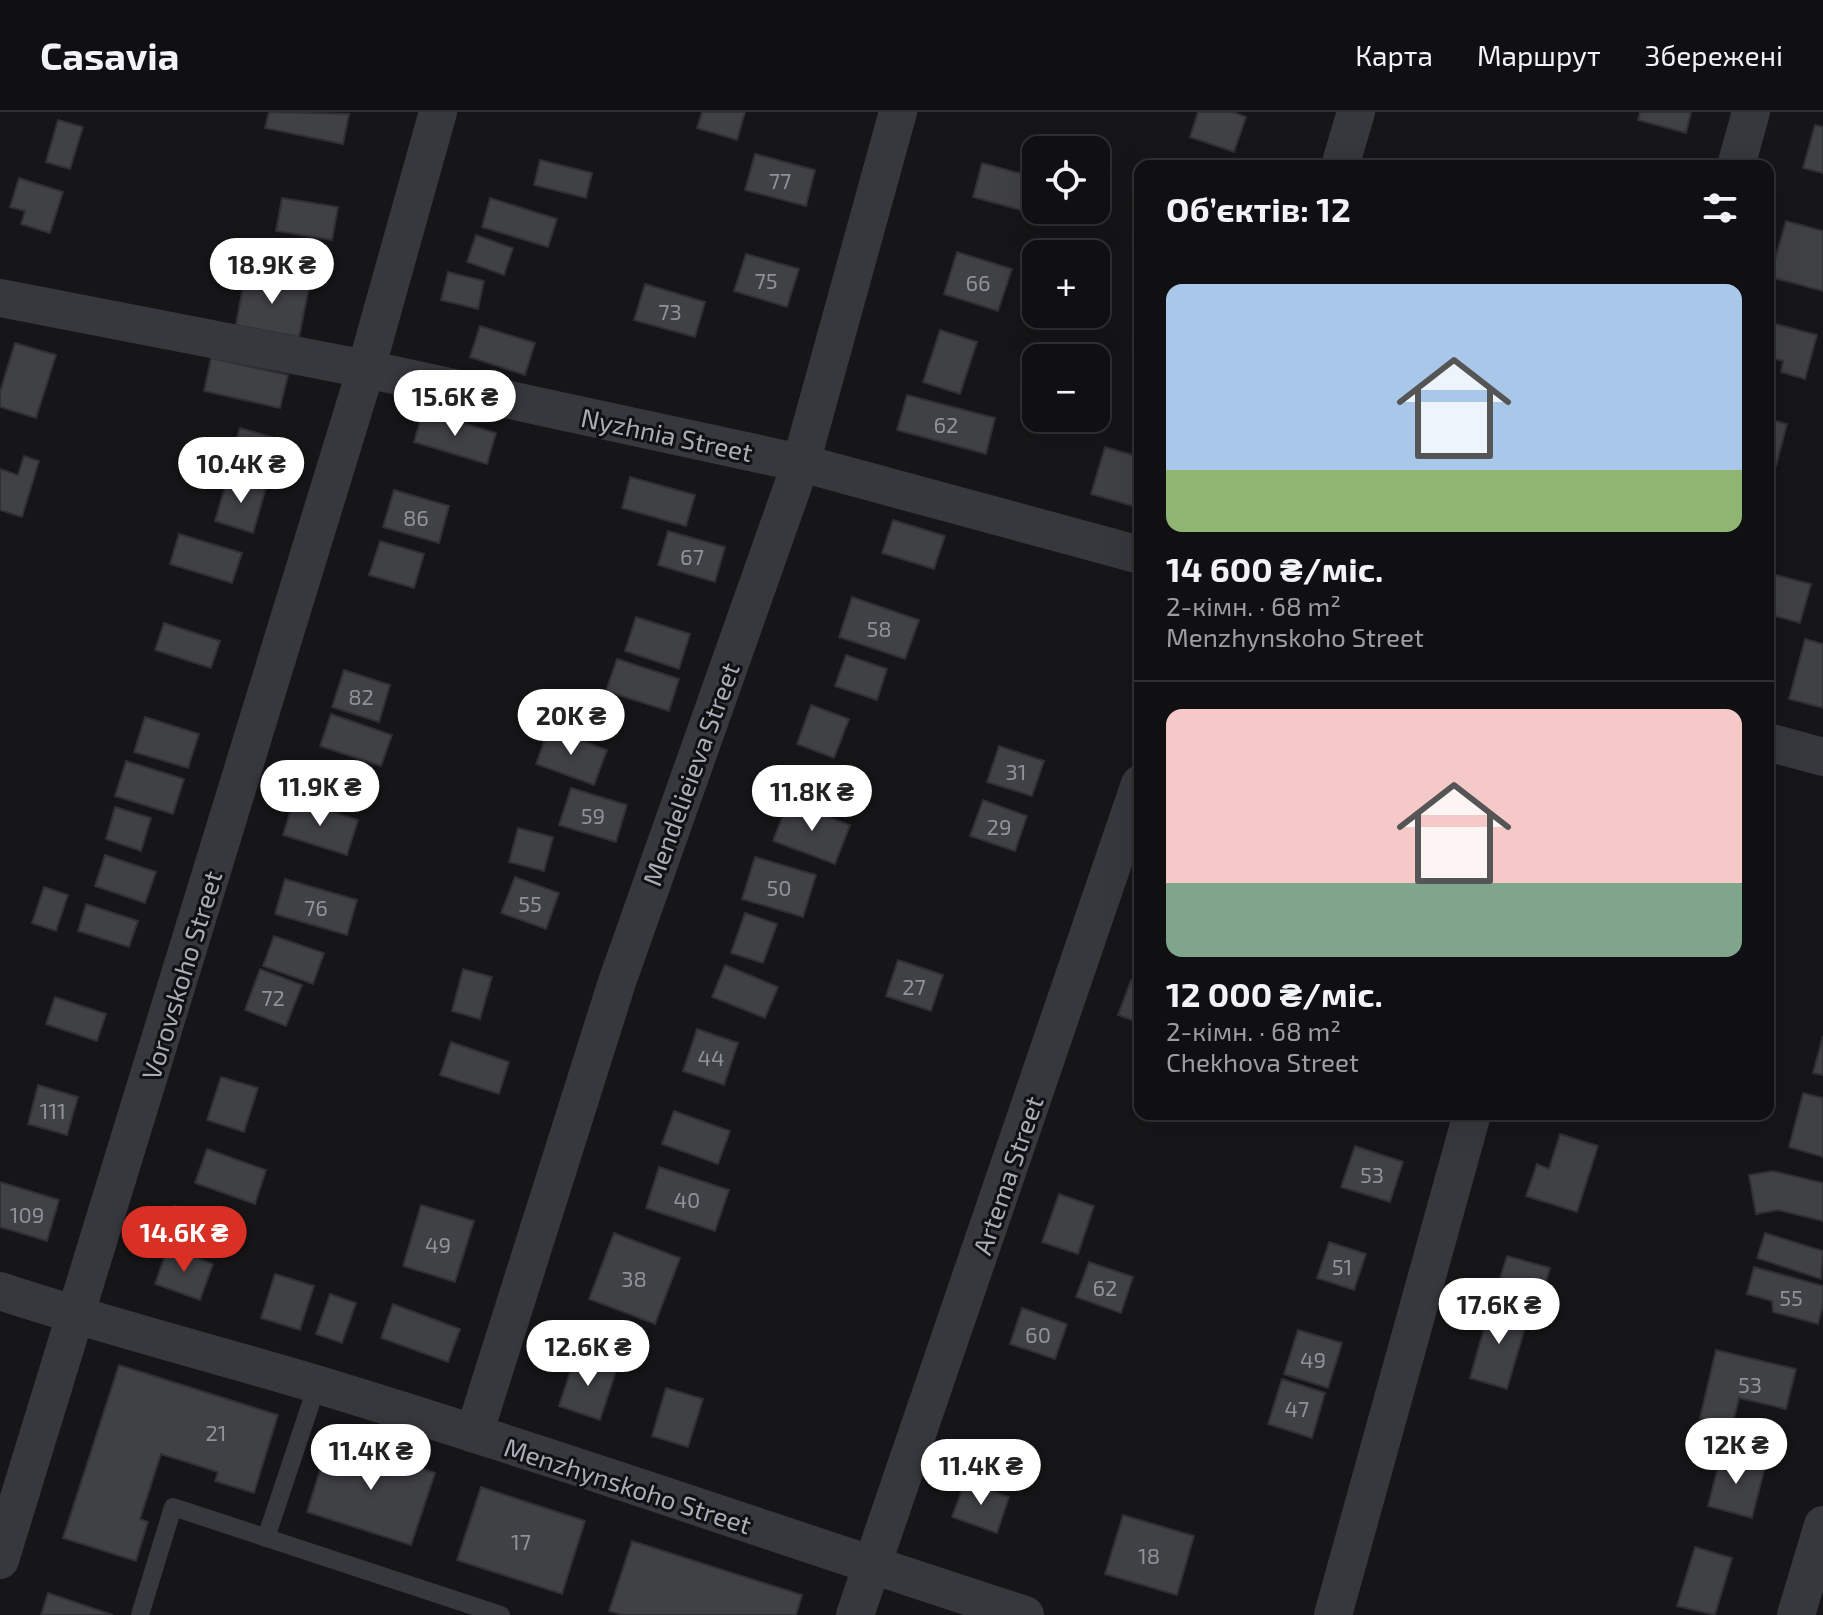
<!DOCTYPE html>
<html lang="uk">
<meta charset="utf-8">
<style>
body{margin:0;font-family:"Exo 2",sans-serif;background:#19191b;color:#f1f3f6;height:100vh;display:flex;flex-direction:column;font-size:30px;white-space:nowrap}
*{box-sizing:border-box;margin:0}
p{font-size:26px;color:#9c9d9f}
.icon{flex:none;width:44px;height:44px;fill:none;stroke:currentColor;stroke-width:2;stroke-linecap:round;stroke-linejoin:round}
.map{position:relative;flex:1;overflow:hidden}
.sheet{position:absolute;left:1134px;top:48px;width:640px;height:960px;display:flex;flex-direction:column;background:#101012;border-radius:16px;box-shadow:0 8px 32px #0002,0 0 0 2px #303032}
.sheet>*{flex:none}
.buttons{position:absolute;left:1022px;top:24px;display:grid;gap:16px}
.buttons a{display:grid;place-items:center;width:88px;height:88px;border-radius:16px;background:#101012;box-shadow:0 8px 32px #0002,0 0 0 2px #303032;font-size:40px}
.price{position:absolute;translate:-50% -68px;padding:0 18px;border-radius:28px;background:#fff;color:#222;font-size:26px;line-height:52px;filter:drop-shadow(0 2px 4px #0008)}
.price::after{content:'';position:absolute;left:50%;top:48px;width:24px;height:18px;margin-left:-12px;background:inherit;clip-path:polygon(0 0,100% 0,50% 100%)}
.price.on{background:#d93025;color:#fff}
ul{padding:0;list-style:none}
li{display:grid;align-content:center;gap:16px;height:424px;padding:0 32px}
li+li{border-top:2px solid #303032}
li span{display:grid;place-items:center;height:248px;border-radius:16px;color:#555}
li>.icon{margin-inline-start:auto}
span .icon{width:144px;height:144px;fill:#fffc;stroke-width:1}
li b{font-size:34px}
h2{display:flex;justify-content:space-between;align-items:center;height:96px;padding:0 32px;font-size:34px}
header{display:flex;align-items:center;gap:48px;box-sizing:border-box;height:112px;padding:0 40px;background:#101012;border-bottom:2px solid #303032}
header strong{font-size:38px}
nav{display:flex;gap:44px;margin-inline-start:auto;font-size:28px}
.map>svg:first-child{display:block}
.building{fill:#404145;stroke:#303034;stroke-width:2}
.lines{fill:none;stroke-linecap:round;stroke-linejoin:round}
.lane{stroke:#37383d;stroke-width:18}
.street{stroke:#37383d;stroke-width:38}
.labels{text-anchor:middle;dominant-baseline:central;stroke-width:6;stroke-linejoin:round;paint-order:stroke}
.number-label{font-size:22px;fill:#8e929b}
.street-label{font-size:26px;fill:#a8adb8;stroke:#111113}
</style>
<header>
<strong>Casavia</strong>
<nav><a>Карта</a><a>Маршрут</a><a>Збережені</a></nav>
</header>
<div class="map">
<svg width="1823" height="1503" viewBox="0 0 1823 1503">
<rect width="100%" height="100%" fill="#161618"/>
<g class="building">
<polygon points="269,0 349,2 343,32 265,16"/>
<polygon points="702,0 745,0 737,28 697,16"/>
<polygon points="1198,0 1233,0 1246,5 1234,40 1190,25"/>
<polygon points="1640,0 1691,0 1686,21 1638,8"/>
<polygon points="58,8 83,15 70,57 46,50"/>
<polygon points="1815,13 1823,15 1823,61 1803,56"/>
<polygon points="755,42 815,58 806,94 745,78"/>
<polygon points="540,48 592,61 586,86 534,73"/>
<polygon points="982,51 1034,65 1024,99 973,85"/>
<polygon points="19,66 63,80 50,121 21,112 25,99 10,95"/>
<polygon points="282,86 338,95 332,128 276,119"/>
<polygon points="490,86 557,107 548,135 482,115"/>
<polygon points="1786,109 1823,119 1823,179 1770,165"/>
<polygon points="476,123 513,136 504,163 467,150"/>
<polygon points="957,140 1012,157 998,199 944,182"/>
<polygon points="746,142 799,157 787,195 734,179"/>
<polygon points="448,160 484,169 478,197 441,188"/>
<polygon points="245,163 309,175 299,225 236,213"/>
<polygon points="645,172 705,190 695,225 634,208"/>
<polygon points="1768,210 1817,223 1805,267 1781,260 1783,249 1768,245"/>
<polygon points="480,214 535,231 525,263 470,245"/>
<polygon points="940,218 977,230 960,282 923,270"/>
<polygon points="15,231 56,243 36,306 0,295 0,280"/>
<polygon points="1072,233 1107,243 1096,279 1096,246 1068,246"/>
<polygon points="211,246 288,263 280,296 204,279"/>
<polygon points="907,283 995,306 986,342 897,318"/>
<polygon points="423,299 496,321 487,352 414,330"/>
<polygon points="1768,307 1787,312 1776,354 1768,352"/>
<polygon points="240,316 278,327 270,355 231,344"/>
<polygon points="1105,335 1140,345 1140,396 1091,382"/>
<polygon points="24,344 39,349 22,405 0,398 0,357 18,363"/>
<polygon points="228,365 266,376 253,421 215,409"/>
<polygon points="630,365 695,383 686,414 622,396"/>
<polygon points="394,378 449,394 439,431 383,415"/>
<polygon points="893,408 945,424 934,457 882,441"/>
<polygon points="668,419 725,435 715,470 658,453"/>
<polygon points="179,422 242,441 232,471 170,452"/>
<polygon points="380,429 424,442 414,476 369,463"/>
<polygon points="1768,461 1811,472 1800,511 1768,502"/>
<polygon points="852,485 919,508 905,547 839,525"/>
<polygon points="636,505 690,522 679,557 625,539"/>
<polygon points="164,511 220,529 211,556 155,538"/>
<polygon points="1805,527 1823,532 1823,596 1789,587"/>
<polygon points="846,543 887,557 877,588 835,574"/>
<polygon points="617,547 679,567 669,599 606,579"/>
<polygon points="344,558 390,573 379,610 332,595"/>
<polygon points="811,593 849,607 834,646 797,632"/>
<polygon points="331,602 392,623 381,654 320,634"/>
<polygon points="145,605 199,622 188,656 134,640"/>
<polygon points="549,616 607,638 594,673 536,652"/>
<polygon points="999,634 1044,649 1032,684 987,670"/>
<polygon points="126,649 184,667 173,702 115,684"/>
<polygon points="571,676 627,693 616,730 559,713"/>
<polygon points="294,688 358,708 347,743 283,723"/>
<polygon points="983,688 1027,704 1015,739 970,724"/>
<polygon points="788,690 850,713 835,752 773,729"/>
<polygon points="115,695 151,706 141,739 106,727"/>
<polygon points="518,716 553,725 544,759 509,750"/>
<polygon points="105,743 156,760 145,791 95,774"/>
<polygon points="755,745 816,763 803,805 742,787"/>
<polygon points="515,765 559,781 546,817 501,801"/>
<polygon points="285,767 357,788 347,823 275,802"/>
<polygon points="44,775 68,783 56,819 32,811"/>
<polygon points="86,792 138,809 129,835 78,819"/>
<polygon points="745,801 777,812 763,851 731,841"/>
<polygon points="274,824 324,841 313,872 263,854"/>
<polygon points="898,848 943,863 931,899 886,884"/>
<polygon points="725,853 778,875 765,906 712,885"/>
<polygon points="260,857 302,873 286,914 245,898"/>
<polygon points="463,857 492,865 480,907 452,899"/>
<polygon points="1131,868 1140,871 1140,911 1118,903"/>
<polygon points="55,885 106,902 97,929 46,912"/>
<polygon points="697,917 738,931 724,973 683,959"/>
<polygon points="1823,924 1823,963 1813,961"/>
<polygon points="451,930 509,950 499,982 440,963"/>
<polygon points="221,965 258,976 244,1020 207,1008"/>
<polygon points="38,973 78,985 67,1023 28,1012"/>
<polygon points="1803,981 1823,986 1823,1045 1789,1035"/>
<polygon points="674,999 730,1019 718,1052 662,1032"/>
<polygon points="1560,1022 1598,1034 1577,1100 1526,1084 1537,1052 1549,1057"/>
<polygon points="1355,1034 1403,1050 1390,1090 1341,1075"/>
<polygon points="207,1037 266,1058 255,1092 195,1071"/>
<polygon points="659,1055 729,1078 715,1119 646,1096"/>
<polygon points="1773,1059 1823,1071 1823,1109 1778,1098 1756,1102 1749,1063"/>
<polygon points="0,1070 59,1088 47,1129 0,1115"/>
<polygon points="1059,1082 1094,1094 1078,1142 1042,1130"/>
<polygon points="421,1093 474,1109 455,1170 403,1154"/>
<polygon points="175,1094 225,1108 215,1145 165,1131"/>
<polygon points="614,1121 680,1146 655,1212 589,1187"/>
<polygon points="1765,1121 1823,1139 1821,1167 1757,1146"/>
<polygon points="1329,1130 1366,1142 1354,1178 1317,1166"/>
<polygon points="168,1135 213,1152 200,1188 155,1172"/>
<polygon points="1507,1144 1550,1156 1539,1195 1495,1182"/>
<polygon points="1089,1150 1133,1165 1121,1201 1076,1185"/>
<polygon points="1754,1155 1823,1174 1823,1193 1818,1212 1773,1200 1772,1189 1747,1182"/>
<polygon points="275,1162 314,1174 300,1218 261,1206"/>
<polygon points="330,1182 356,1191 342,1231 316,1222"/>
<polygon points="393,1192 460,1217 448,1250 381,1226"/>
<polygon points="1491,1192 1529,1202 1507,1277 1470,1266"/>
<polygon points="1022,1196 1067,1212 1055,1247 1010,1232"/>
<polygon points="1298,1218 1342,1231 1328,1276 1284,1262"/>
<polygon points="1716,1238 1796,1257 1786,1297 1739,1286 1732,1314 1700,1306"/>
<polygon points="575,1245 616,1259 600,1308 559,1294"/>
<polygon points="119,1253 278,1303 254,1381 215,1369 218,1360 161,1342 140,1407 148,1410 136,1449 63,1426"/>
<polygon points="1282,1267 1325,1281 1312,1326 1268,1312"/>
<polygon points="666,1276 703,1287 688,1335 652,1324"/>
<polygon points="330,1326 435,1361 411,1433 307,1400"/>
<polygon points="1721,1343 1765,1355 1752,1406 1708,1394"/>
<polygon points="965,1370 1009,1385 997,1421 952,1405"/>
<polygon points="481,1375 585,1409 562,1482 457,1448"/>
<polygon points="1123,1403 1194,1424 1177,1483 1105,1462"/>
<polygon points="632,1429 802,1483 796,1503 622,1503 609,1499"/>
<polygon points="1695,1435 1732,1446 1715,1503 1677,1494"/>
<polygon points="48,1481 113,1503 41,1503"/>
</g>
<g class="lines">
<g class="lane">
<polyline points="266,1426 317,1273"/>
<polyline points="140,1503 173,1395 501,1503"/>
</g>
<g class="street">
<polyline points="1340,54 1356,0"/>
<polyline points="1736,54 1751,0"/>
<polyline points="0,186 366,257 801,351 1140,443"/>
<polyline points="1768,630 1823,645"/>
<path d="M 0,1179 C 105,1214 213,1241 319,1273 C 556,1345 790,1427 1025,1503"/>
<polyline points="474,1322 617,870 801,351 898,0"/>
<polyline points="0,1448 366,257 438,0"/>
<polyline points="855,1503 1140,672"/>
<polyline points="1333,1503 1472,1002"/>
<polyline points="1796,1503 1823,1413"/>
</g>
</g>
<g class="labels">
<g class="number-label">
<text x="780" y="68">77</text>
<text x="766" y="168">75</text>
<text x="978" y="170">66</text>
<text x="670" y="199">73</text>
<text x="946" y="312">62</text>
<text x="416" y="405">86</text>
<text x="692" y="444">67</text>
<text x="879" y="516">58</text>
<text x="361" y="584">82</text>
<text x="1016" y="659">31</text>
<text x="593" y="703">59</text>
<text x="999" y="714">29</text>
<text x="779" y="775">50</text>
<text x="530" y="791">55</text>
<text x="316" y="795">76</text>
<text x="914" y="874">27</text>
<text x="273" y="885">72</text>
<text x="711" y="945">44</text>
<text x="53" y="998">111</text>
<text x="1372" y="1062">53</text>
<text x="687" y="1087">40</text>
<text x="27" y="1102">109</text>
<text x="438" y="1132">49</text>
<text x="1342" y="1154">51</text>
<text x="634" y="1166">38</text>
<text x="1105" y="1175">62</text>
<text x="1791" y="1185">55</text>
<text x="1038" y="1222">60</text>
<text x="1313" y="1247">49</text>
<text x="1750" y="1272">53</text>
<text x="1297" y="1296">47</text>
<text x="216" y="1320">21</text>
<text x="521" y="1429">17</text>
<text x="1149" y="1443">18</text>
</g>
<g class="street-label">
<text transform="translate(667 322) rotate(12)">Nyzhnia Street</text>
<text transform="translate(690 662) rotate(-70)">Mendelieieva Street</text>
<text transform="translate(181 863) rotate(-73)">Vorovskoho Street</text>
<text transform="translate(1007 1063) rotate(-71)">Artema Street</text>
<text transform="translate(628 1373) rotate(18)">Menzhynskoho Street</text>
</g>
</g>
</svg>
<div class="buttons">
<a><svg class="icon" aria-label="locate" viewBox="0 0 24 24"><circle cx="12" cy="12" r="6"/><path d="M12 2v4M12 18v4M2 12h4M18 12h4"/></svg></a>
<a>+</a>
<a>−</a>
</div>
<b class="price" style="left:272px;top:194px">18.9K ₴</b>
<b class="price" style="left:455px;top:326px">15.6K ₴</b>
<b class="price" style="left:241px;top:393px">10.4K ₴</b>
<b class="price" style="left:571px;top:645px">20K ₴</b>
<b class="price" style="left:320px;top:716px">11.9K ₴</b>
<b class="price" style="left:812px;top:721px">11.8K ₴</b>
<b class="price on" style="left:184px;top:1162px">14.6K ₴</b>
<b class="price" style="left:1499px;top:1234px">17.6K ₴</b>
<b class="price" style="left:588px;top:1276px">12.6K ₴</b>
<b class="price" style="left:1736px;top:1374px">12K ₴</b>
<b class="price" style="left:371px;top:1380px">11.4K ₴</b>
<b class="price" style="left:981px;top:1395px">11.4K ₴</b>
<section class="sheet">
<h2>Об’єктів: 12<svg class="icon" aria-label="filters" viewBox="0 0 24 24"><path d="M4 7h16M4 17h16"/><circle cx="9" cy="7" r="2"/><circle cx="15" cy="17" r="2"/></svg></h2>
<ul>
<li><span style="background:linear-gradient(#a9c7e8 75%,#8fb573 0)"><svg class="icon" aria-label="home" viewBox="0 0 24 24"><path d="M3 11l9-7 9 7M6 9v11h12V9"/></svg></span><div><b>14 600 ₴/міс.</b><p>2-кімн. · 68 m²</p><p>Menzhynskoho Street</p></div></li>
<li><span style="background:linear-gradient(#f6c9c9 70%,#7fa58c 0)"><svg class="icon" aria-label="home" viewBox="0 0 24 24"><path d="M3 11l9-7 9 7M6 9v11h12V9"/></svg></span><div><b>12 000 ₴/міс.</b><p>2-кімн. · 68 m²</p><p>Chekhova Street</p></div></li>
</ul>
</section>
</div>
